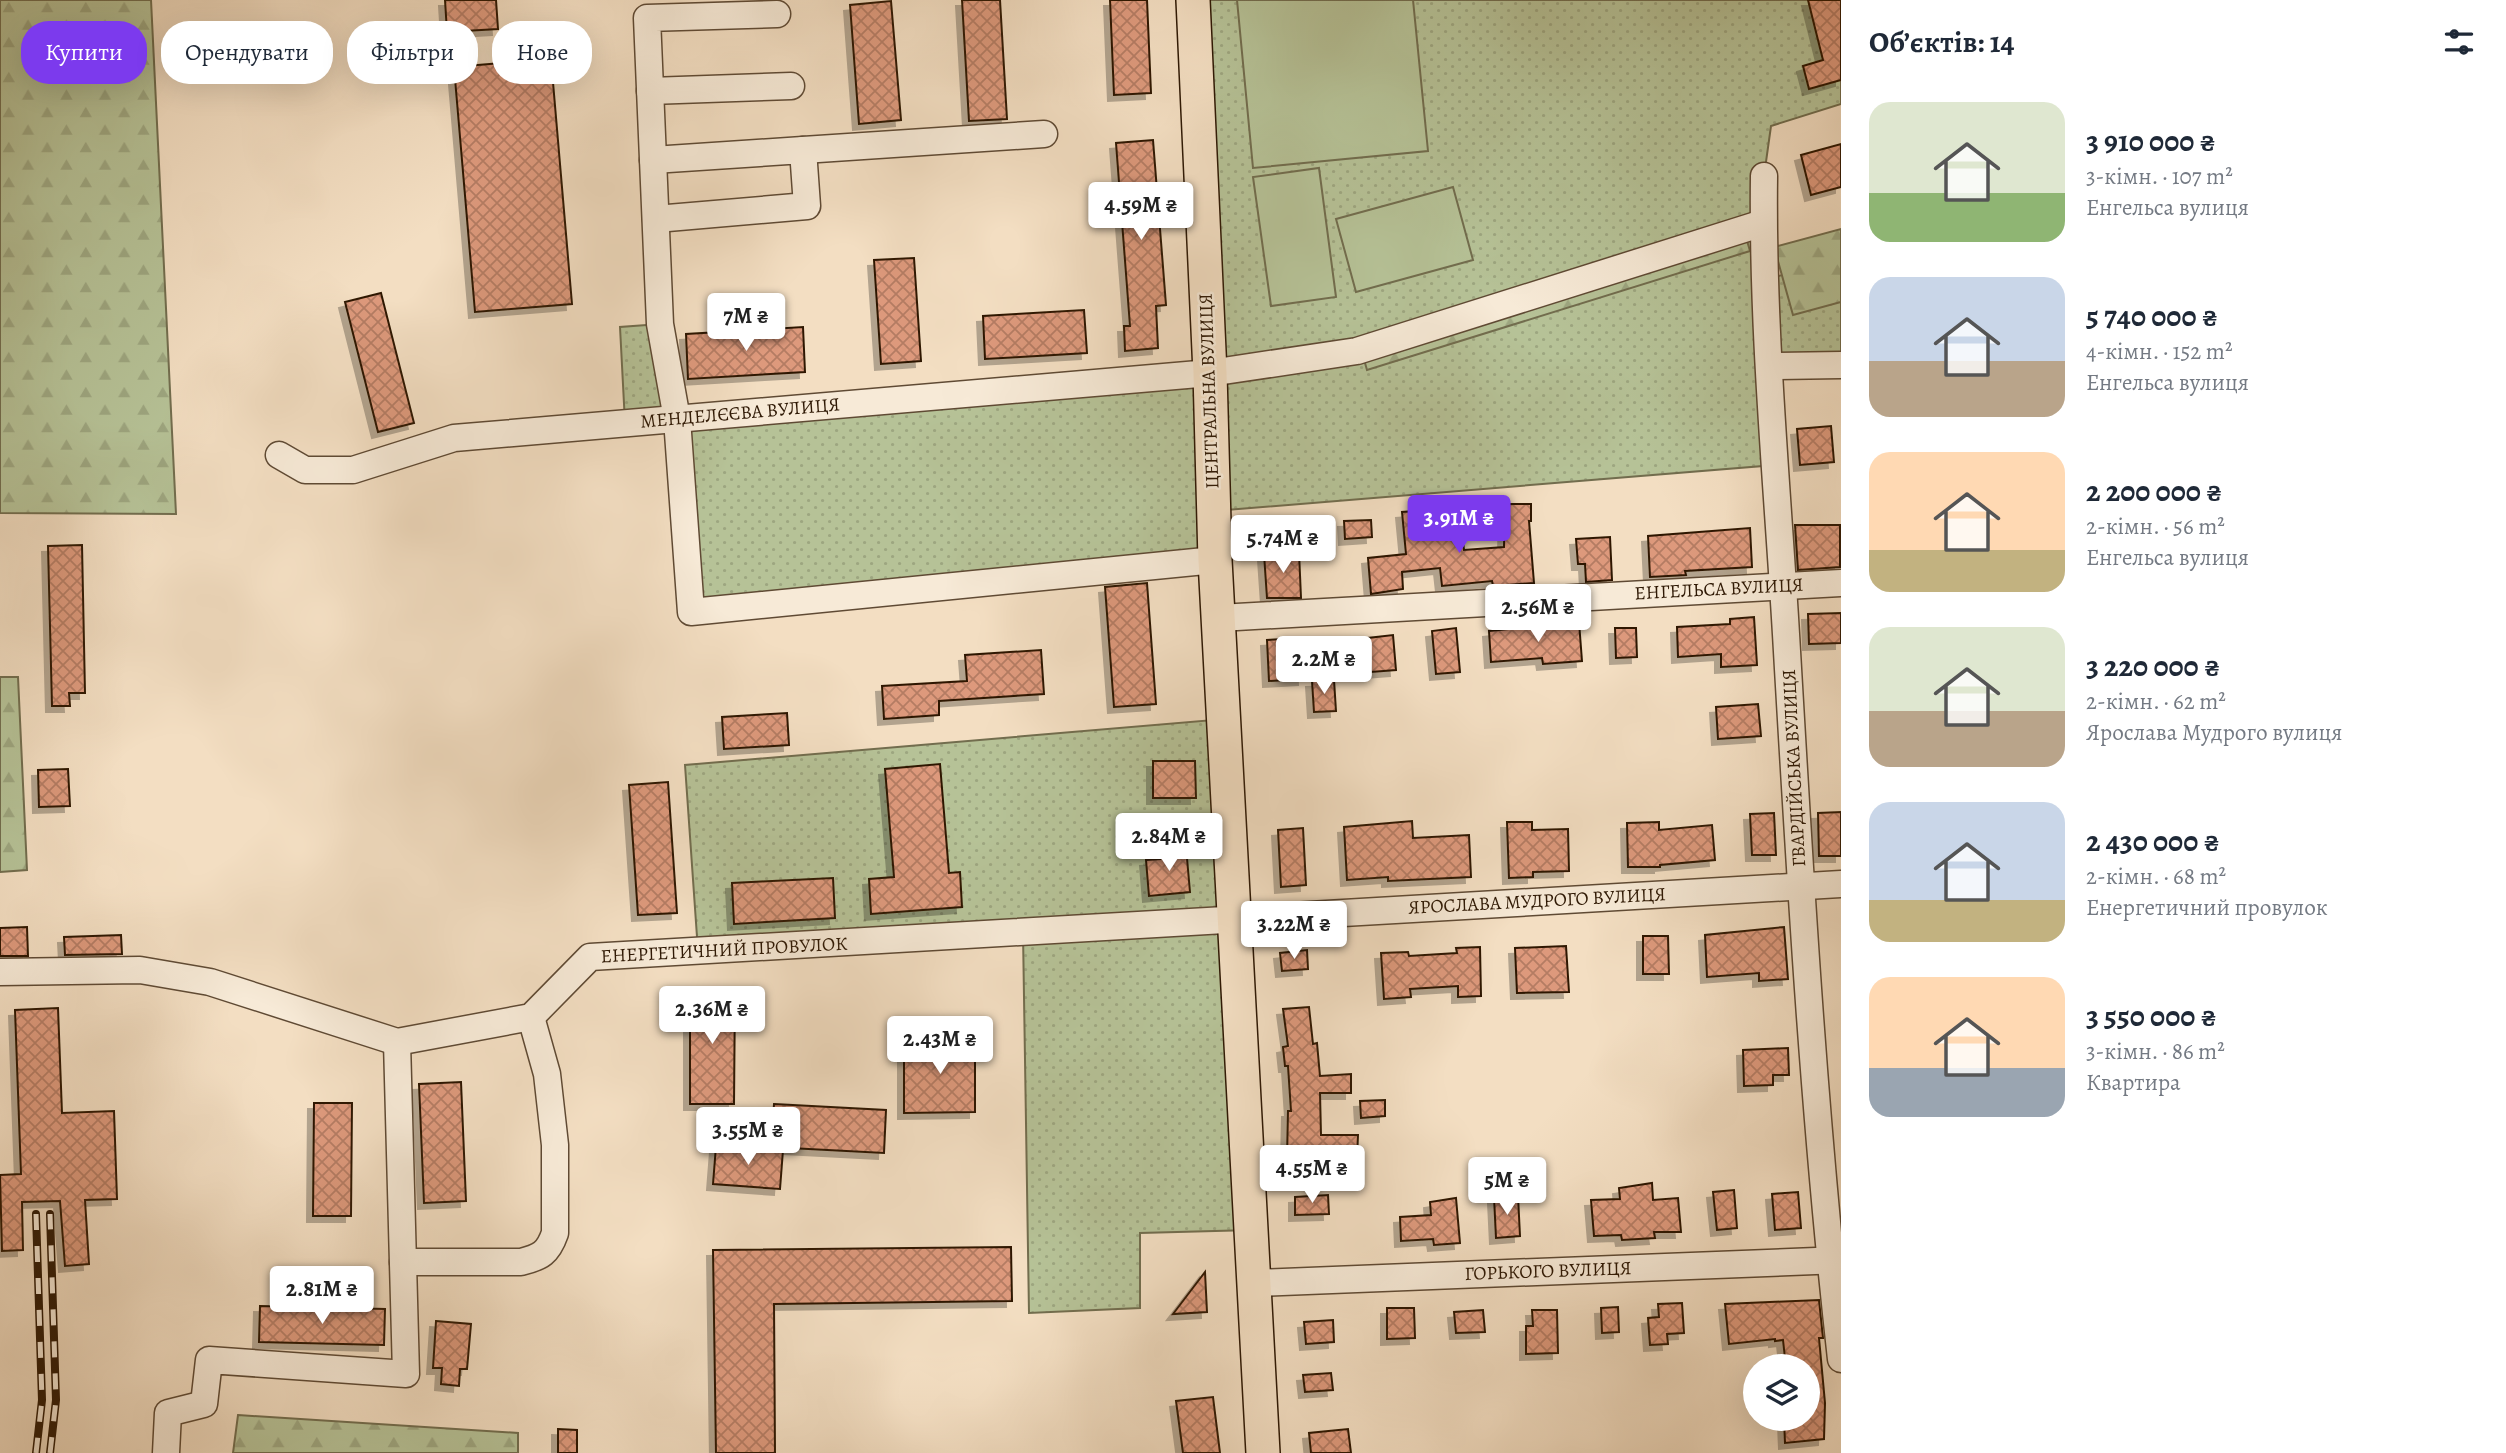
<!DOCTYPE html>
<html lang="uk">
<meta charset="utf-8">
<style>
body{margin:0;font-family:Alegreya,serif;background:#f2f2f3;color:#1f2937;height:100vh;display:flex;flex-direction:column;font-size:26px;white-space:nowrap}
*{box-sizing:border-box;margin:0}
p{font-size:23px;color:#747a83}
.icon{flex:none;width:38px;height:38px;fill:none;stroke:currentColor;stroke-width:2;stroke-linecap:round;stroke-linejoin:round}
.map{position:relative;flex:1;overflow:hidden}
.details{display:flex;flex-direction:column;background:#fff;width:665px}
.details>*{flex:none}
.banner{position:absolute;left:21px;top:21px;width:665px;height:63px;display:flex;gap:14px}
.fabs{position:absolute;left:1743px;top:1354px;display:grid;gap:14px}
.fabs a{display:grid;place-items:center;width:77px;height:77px;border-radius:50%;background:#fff;box-shadow:0 7px 28px #0002;font-size:35px}
.price{position:absolute;translate:-50% -60px;padding:0 16px;border-radius:7px;background:#fff;color:#222;font-size:23px;line-height:46px;filter:drop-shadow(0 2px 4px #0008)}
.price::after{content:'';position:absolute;left:50%;top:42px;width:21px;height:16px;margin-left:-10px;background:inherit;clip-path:polygon(0 0,100% 0,50% 100%)}
.price.current{background:#7c3aed;color:#fff}
ul{padding:0;list-style:none}
li{display:flex;align-items:center;gap:21px;height:175px;padding:0 28px}
li span{display:grid;place-items:center;flex:none;width:196px;height:140px;border-radius:21px;color:#555}
li>.icon{margin-inline-start:auto}
span .icon{width:84px;height:84px;fill:#fffc;stroke-width:1}
li b{font-size:30px}
h2{display:flex;justify-content:space-between;align-items:center;height:84px;padding:0 28px;font-size:30px}
.pill{padding:0 24px;border-radius:28px;background:#fff;box-shadow:0 7px 28px #0002;font-size:24px;line-height:63px}
.pill.current{background:#7c3aed;color:#fff}
main{display:flex;flex:1;min-height:0}
.map>svg:first-child{display:block}
.grass{fill:url(#grass-dots);stroke:#726d4e;stroke-width:2}
.forest{fill:url(#forest-firs);stroke:#726d4e;stroke-width:2}
.park{fill:#b6c297;stroke:#726d4e;stroke-width:2}
.building{fill:url(#building-cross-hatch);stroke:#2e1804;stroke-width:2;filter:url(#shadow)}
.lines{fill:none;stroke-linecap:round;stroke-linejoin:round}
.minor-casing{stroke:#5f4a34;stroke-width:29}
.major-casing{stroke:#2e1804;stroke-width:36}
.minor{stroke:#f7ead7;stroke-width:26}
.major{stroke:#f3dec2;stroke-width:33}
.rail-casing{stroke:#2e1804;stroke-width:8}
.rail{stroke:#f7ead7;stroke-width:5;stroke-dasharray:16;stroke-linecap:butt}
.labels{text-anchor:middle;dominant-baseline:central;stroke-width:5;stroke-linejoin:round;paint-order:stroke}
.street-label{font-size:19px;fill:#2e1804;stroke:#f7ead7}
</style>
<main>
<div class="map">
<svg width="1841" height="1453" viewBox="0 0 1841 1453">
<defs>
<pattern id="grass-dots" width="8" height="8" patternUnits="userSpaceOnUse" patternTransform="scale(1.75)"><rect width="8" height="8" fill="#b6c297"/><path d="M2 2h.1M6 6h.1" fill="none" stroke="#9da680" stroke-width="1.8" stroke-linecap="round"/></pattern>
<pattern id="forest-firs" width="22" height="20" patternUnits="userSpaceOnUse" patternTransform="scale(1.75)"><rect width="22" height="20" fill="#b6c297"/><path d="M5 1l3.5 6h-7zM16 11l3.5 6h-7z" fill="#9da680"/></pattern>
<pattern id="building-cross-hatch" width="8" height="8" patternUnits="userSpaceOnUse" patternTransform="scale(1.75)"><rect width="8" height="8" fill="#dd997b"/><path d="M0 0l8 8M0 8l8-8" fill="none" stroke="#b47c63"/></pattern>
<filter id="shadow"><feDropShadow dx="-6" dy="6" stdDeviation="0" flood-color="#0004"/></filter>
</defs>
<rect width="100%" height="100%" fill="#f3dec2"/>
<filter id="stains"><feTurbulence type="fractalNoise" baseFrequency=".00286" numOctaves="4"/><feColorMatrix values="0 0 0 0 .2 0 0 0 0 .09 0 0 0 0 .02 0 0 0 .5 -.17"/></filter>
<radialGradient id="worn" r=".72"><stop offset=".6" stop-color="#630" stop-opacity="0"/><stop offset="1" stop-color="#630" stop-opacity=".3"/></radialGradient>
<g class="grass">
<polygon points="1193,0 1841,0 1841,104 1771,126 1764,176 1766,280 1841,257 1841,365 1770,366 1775,465 1214,511 1215,560 691,612 677,419 625,423 620,327 660,324 677,418 1210,373"/>
<polygon points="1225,719 1252,1230 1140,1233 1140,1308 1029,1313 1023,933 698,951 685,765"/>
</g>
<g class="forest">
<polygon points="0,0 151,0 176,514 0,513"/>
<polygon points="1841,229 1841,302 1793,315 1774,247"/>
<polygon points="1746,237 1750,251 1367,370 1363,356"/>
<polygon points="0,677 18,677 27,870 0,872"/>
<polygon points="238,1415 518,1433 518,1453 233,1453"/>
</g>
<g class="park">
<polygon points="1237,0 1413,0 1428,151 1253,168"/>
<polygon points="1319,168 1336,297 1271,306 1253,177"/>
<polygon points="1453,187 1473,260 1356,292 1336,219"/>
</g>
<g class="building">
<polygon points="445,0 496,0 498,29 447,32"/>
<polygon points="962,0 1000,0 1007,119 969,121"/>
<polygon points="1110,0 1147,0 1151,93 1114,95"/>
<polygon points="1808,0 1841,0 1841,80 1809,89 1803,66 1823,60"/>
<polygon points="891,1 901,120 859,124 850,5"/>
<polygon points="551,59 572,304 475,312 454,67"/>
<polygon points="1153,140 1166,305 1156,306 1158,348 1125,351 1124,326 1130,326 1116,143"/>
<polygon points="1841,144 1841,187 1811,195 1801,155"/>
<polygon points="914,258 921,361 881,364 874,260"/>
<polygon points="381,293 414,423 378,432 345,302"/>
<polygon points="1084,310 1087,353 985,359 983,316"/>
<polygon points="803,327 805,372 688,379 686,334"/>
<polygon points="1831,426 1834,462 1800,465 1797,429"/>
<polygon points="1505,504 1531,504 1531,521 1529,521 1534,583 1493,586 1492,581 1442,586 1440,568 1402,572 1403,589 1371,594 1368,558 1406,554 1402,512 1428,510 1429,537 1462,532 1464,550 1504,547"/>
<polygon points="1371,520 1372,537 1345,539 1344,521"/>
<polygon points="1795,525 1840,525 1840,567 1798,570"/>
<polygon points="1750,528 1752,567 1685,571 1686,575 1650,577 1648,536"/>
<polygon points="1610,537 1612,580 1586,582 1585,564 1578,564 1576,539"/>
<polygon points="82,545 85,693 69,693 70,706 52,706 48,546"/>
<polygon points="1299,552 1301,598 1267,598 1264,554"/>
<polygon points="1147,583 1156,704 1114,707 1105,587"/>
<polygon points="1841,613 1841,643 1809,644 1808,614"/>
<polygon points="1754,617 1757,665 1721,667 1721,654 1678,657 1677,627 1730,624 1730,619"/>
<polygon points="1579,622 1582,661 1543,664 1542,658 1491,662 1489,631"/>
<polygon points="1456,628 1460,672 1436,674 1432,631"/>
<polygon points="1615,628 1636,628 1637,657 1616,658"/>
<polygon points="1393,635 1396,670 1371,672 1368,638"/>
<polygon points="1302,638 1304,679 1269,681 1267,640"/>
<polygon points="1041,650 1044,694 939,701 939,715 884,719 882,686 967,681 965,655"/>
<polygon points="1334,680 1336,711 1314,712 1312,681"/>
<polygon points="1758,704 1761,736 1718,739 1716,707"/>
<polygon points="787,713 789,745 724,749 722,717"/>
<polygon points="1153,761 1195,761 1196,798 1153,798"/>
<polygon points="940,764 949,873 960,872 962,907 871,914 869,879 894,877 885,769"/>
<polygon points="68,769 70,806 39,807 38,770"/>
<polygon points="668,782 677,913 638,915 629,785"/>
<polygon points="1841,812 1841,856 1819,856 1818,813"/>
<polygon points="1774,813 1776,855 1752,855 1750,814"/>
<polygon points="1412,821 1413,838 1469,835 1471,877 1388,881 1388,877 1347,880 1344,827"/>
<polygon points="1507,822 1532,822 1532,830 1568,829 1569,871 1533,872 1533,877 1509,878"/>
<polygon points="1659,822 1659,830 1712,825 1715,860 1660,865 1660,867 1628,867 1627,823"/>
<polygon points="1303,828 1306,885 1281,887 1278,830"/>
<polygon points="1186,847 1190,892 1149,896 1146,860 1160,859 1159,849"/>
<polygon points="833,878 835,918 734,924 732,883"/>
<polygon points="27,927 28,956 0,956 0,928"/>
<polygon points="1784,927 1788,979 1759,981 1759,973 1707,977 1705,935"/>
<polygon points="121,935 122,954 65,955 64,937"/>
<polygon points="1643,936 1668,936 1669,974 1643,974"/>
<polygon points="1566,946 1569,992 1517,993 1515,948"/>
<polygon points="1480,947 1481,996 1458,997 1458,986 1410,989 1411,997 1384,999 1381,953 1408,952 1409,956 1457,953 1456,948"/>
<polygon points="1307,950 1308,969 1282,971 1280,953"/>
<polygon points="690,988 735,988 734,1104 690,1104"/>
<polygon points="1309,1007 1313,1044 1317,1043 1320,1076 1351,1074 1351,1093 1320,1093 1321,1135 1358,1135 1357,1158 1287,1158 1288,1111 1291,1111 1288,1066 1285,1066 1283,1047 1288,1046 1283,1009"/>
<polygon points="58,1008 62,1113 114,1111 117,1199 85,1200 89,1264 65,1266 60,1201 22,1202 23,1250 2,1251 0,1175 21,1174 15,1010"/>
<polygon points="975,1039 975,1112 904,1113 904,1040"/>
<polygon points="1788,1048 1789,1075 1773,1075 1773,1085 1744,1086 1743,1050"/>
<polygon points="461,1082 466,1201 424,1203 419,1084"/>
<polygon points="1385,1100 1385,1116 1361,1118 1360,1101"/>
<polygon points="314,1103 352,1103 351,1216 313,1216"/>
<polygon points="774,1104 886,1110 884,1153 771,1147"/>
<polygon points="716,1146 783,1150 780,1189 713,1184"/>
<polygon points="1652,1183 1653,1200 1678,1198 1681,1232 1654,1232 1655,1238 1622,1240 1621,1235 1594,1236 1591,1200 1620,1199 1619,1188"/>
<polygon points="1734,1190 1737,1228 1717,1230 1713,1192"/>
<polygon points="1798,1192 1801,1228 1775,1230 1772,1194"/>
<polygon points="1328,1195 1329,1214 1295,1215 1295,1197"/>
<polygon points="1518,1196 1520,1236 1496,1238 1494,1197"/>
<polygon points="1456,1198 1460,1243 1434,1245 1433,1239 1401,1241 1400,1217 1431,1215 1430,1202"/>
<polygon points="1011,1247 1012,1301 774,1304 775,1453 716,1453 713,1250"/>
<polygon points="1205,1272 1207,1312 1173,1314"/>
<polygon points="1819,1300 1823,1338 1819,1338 1825,1403 1824,1439 1785,1443 1784,1419 1808,1419 1808,1367 1786,1367 1783,1340 1775,1341 1775,1339 1729,1344 1725,1304"/>
<polygon points="1682,1303 1684,1333 1667,1334 1668,1344 1650,1345 1648,1318 1659,1317 1658,1304"/>
<polygon points="260,1306 385,1309 384,1345 259,1342"/>
<polygon points="1618,1307 1619,1332 1602,1333 1601,1308"/>
<polygon points="1387,1308 1414,1308 1415,1338 1387,1339"/>
<polygon points="1483,1310 1485,1332 1456,1333 1454,1312"/>
<polygon points="1532,1310 1557,1310 1558,1353 1526,1354 1526,1326 1533,1326"/>
<polygon points="1333,1320 1334,1342 1306,1344 1304,1322"/>
<polygon points="436,1321 471,1324 467,1369 460,1369 459,1386 441,1384 442,1368 433,1368"/>
<polygon points="1331,1373 1333,1390 1305,1392 1303,1375"/>
<polygon points="1213,1397 1220,1453 1183,1453 1176,1401"/>
<polygon points="558,1429 577,1430 577,1453 558,1453"/>
<polygon points="1348,1429 1351,1453 1311,1453 1309,1433"/>
</g>
<g class="lines">
<g class="minor-casing">
<g id="minor">
<polyline points="777,14 647,18 660,324 677,419 691,612 1215,560"/>
<polyline points="650,91 791,86"/>
<polyline points="803,150 1044,134"/>
<polyline points="653,160 803,150 807,206 656,219"/>
<path d="M 1764,176 C 1762,329 1777,482 1786,634 C 1800,876 1814,1119 1841,1359"/>
<polyline points="1770,366 1841,365"/>
<polyline points="279,455 305,470 353,470 454,438 1210,373 1357,351 1763,223"/>
<polyline points="1219,618 1841,583"/>
<polyline points="0,972 140,970 210,982 397,1042 531,1017 590,957 1841,884"/>
<path d="M 403,1262 L 521,1262 C 541,1257 548,1253 555,1233 L 555,1145 L 547,1074 L 531,1017"/>
<polyline points="1255,1283 1841,1260"/>
<polyline points="166,1453 168,1413 204,1404 209,1360 406,1374 397,1042"/>
</g>
</g>
<g class="major-casing">
<polyline id="major" points="1193,0 1210,373 1215,560 1263,1453"/>
</g>
<use href="#minor" class="minor"/>
<use href="#major" class="major"/>
<g class="rail-casing">
<g id="rail">
<polyline points="36,1214 42,1400 36,1453"/>
<polyline points="50,1453 56,1400 50,1214"/>
</g>
</g>
<use href="#rail" class="rail"/>
</g>
<g class="labels">
<g class="street-label">
<text transform="translate(1209 391) rotate(-92)">ЦЕНТРАЛЬНА ВУЛИЦЯ</text>
<text transform="translate(740 413) rotate(-5)">МЕНДЕЛЄЄВА ВУЛИЦЯ</text>
<text transform="translate(1719 589) rotate(-3)">ЕНГЕЛЬСА ВУЛИЦЯ</text>
<text transform="translate(1794 768) rotate(-93)">ГВАРДІЙСЬКА ВУЛИЦЯ</text>
<text transform="translate(1537 901) rotate(-3)">ЯРОСЛАВА МУДРОГО ВУЛИЦЯ</text>
<text transform="translate(724 950) rotate(-3)">ЕНЕРГЕТИЧНИЙ ПРОВУЛОК</text>
<text transform="translate(1548 1271) rotate(-2)">ГОРЬКОГО ВУЛИЦЯ</text>
</g>
</g>
<rect width="100%" height="100%" filter="url(#stains)"/>
<rect width="100%" height="100%" fill="url(#worn)"/>
</svg>
<div class="fabs">
<a><svg class="icon" aria-label="layers" viewBox="0 0 24 24"><path d="M12 4l9 5-9 5-9-5zM3 14l9 5 9-5"/></svg></a>
</div>
<b class="price" style="left:1141px;top:242px">4.59M ₴</b>
<b class="price" style="left:746px;top:353px">7M ₴</b>
<b class="price current" style="left:1459px;top:555px">3.91M ₴</b>
<b class="price" style="left:1283px;top:575px">5.74M ₴</b>
<b class="price" style="left:1538px;top:644px">2.56M ₴</b>
<b class="price" style="left:1324px;top:696px">2.2M ₴</b>
<b class="price" style="left:1169px;top:873px">2.84M ₴</b>
<b class="price" style="left:1294px;top:961px">3.22M ₴</b>
<b class="price" style="left:712px;top:1046px">2.36M ₴</b>
<b class="price" style="left:940px;top:1076px">2.43M ₴</b>
<b class="price" style="left:748px;top:1167px">3.55M ₴</b>
<b class="price" style="left:1312px;top:1205px">4.55M ₴</b>
<b class="price" style="left:1507px;top:1217px">5M ₴</b>
<b class="price" style="left:322px;top:1326px">2.81M ₴</b>
<div class="banner">
<a class="pill current">Купити</a>
<a class="pill">Орендувати</a>
<a class="pill">Фільтри</a>
<a class="pill">Нове</a>
</div>
</div>
<section class="details">
<h2>Об’єктів: 14<svg class="icon" aria-label="filters" viewBox="0 0 24 24"><path d="M4 7h16M4 17h16"/><circle cx="9" cy="7" r="2"/><circle cx="15" cy="17" r="2"/></svg></h2>
<ul>
<li><span style="background:linear-gradient(#dfe7d0 65%,#8fb573 0)"><svg class="icon" aria-label="home" viewBox="0 0 24 24"><path d="M3 11l9-7 9 7M6 9v11h12V9"/></svg></span><div><b>3 910 000 ₴</b><p>3-кімн. · 107 m²</p><p>Енгельса вулиця</p></div></li>
<li><span style="background:linear-gradient(#c9d6e8 60%,#b9a48a 0)"><svg class="icon" aria-label="home" viewBox="0 0 24 24"><path d="M3 11l9-7 9 7M6 9v11h12V9"/></svg></span><div><b>5 740 000 ₴</b><p>4-кімн. · 152 m²</p><p>Енгельса вулиця</p></div></li>
<li><span style="background:linear-gradient(#ffd9b3 70%,#c2b280 0)"><svg class="icon" aria-label="home" viewBox="0 0 24 24"><path d="M3 11l9-7 9 7M6 9v11h12V9"/></svg></span><div><b>2 200 000 ₴</b><p>2-кімн. · 56 m²</p><p>Енгельса вулиця</p></div></li>
<li><span style="background:linear-gradient(#dfe7d0 60%,#b9a48a 0)"><svg class="icon" aria-label="home" viewBox="0 0 24 24"><path d="M3 11l9-7 9 7M6 9v11h12V9"/></svg></span><div><b>3 220 000 ₴</b><p>2-кімн. · 62 m²</p><p>Ярослава Мудрого вулиця</p></div></li>
<li><span style="background:linear-gradient(#c9d6e8 70%,#c2b280 0)"><svg class="icon" aria-label="home" viewBox="0 0 24 24"><path d="M3 11l9-7 9 7M6 9v11h12V9"/></svg></span><div><b>2 430 000 ₴</b><p>2-кімн. · 68 m²</p><p>Енергетичний провулок</p></div></li>
<li><span style="background:linear-gradient(#ffd9b3 65%,#9aa5b1 0)"><svg class="icon" aria-label="home" viewBox="0 0 24 24"><path d="M3 11l9-7 9 7M6 9v11h12V9"/></svg></span><div><b>3 550 000 ₴</b><p>3-кімн. · 86 m²</p><p>Квартира</p></div></li>
</ul>
</section>
</main>
